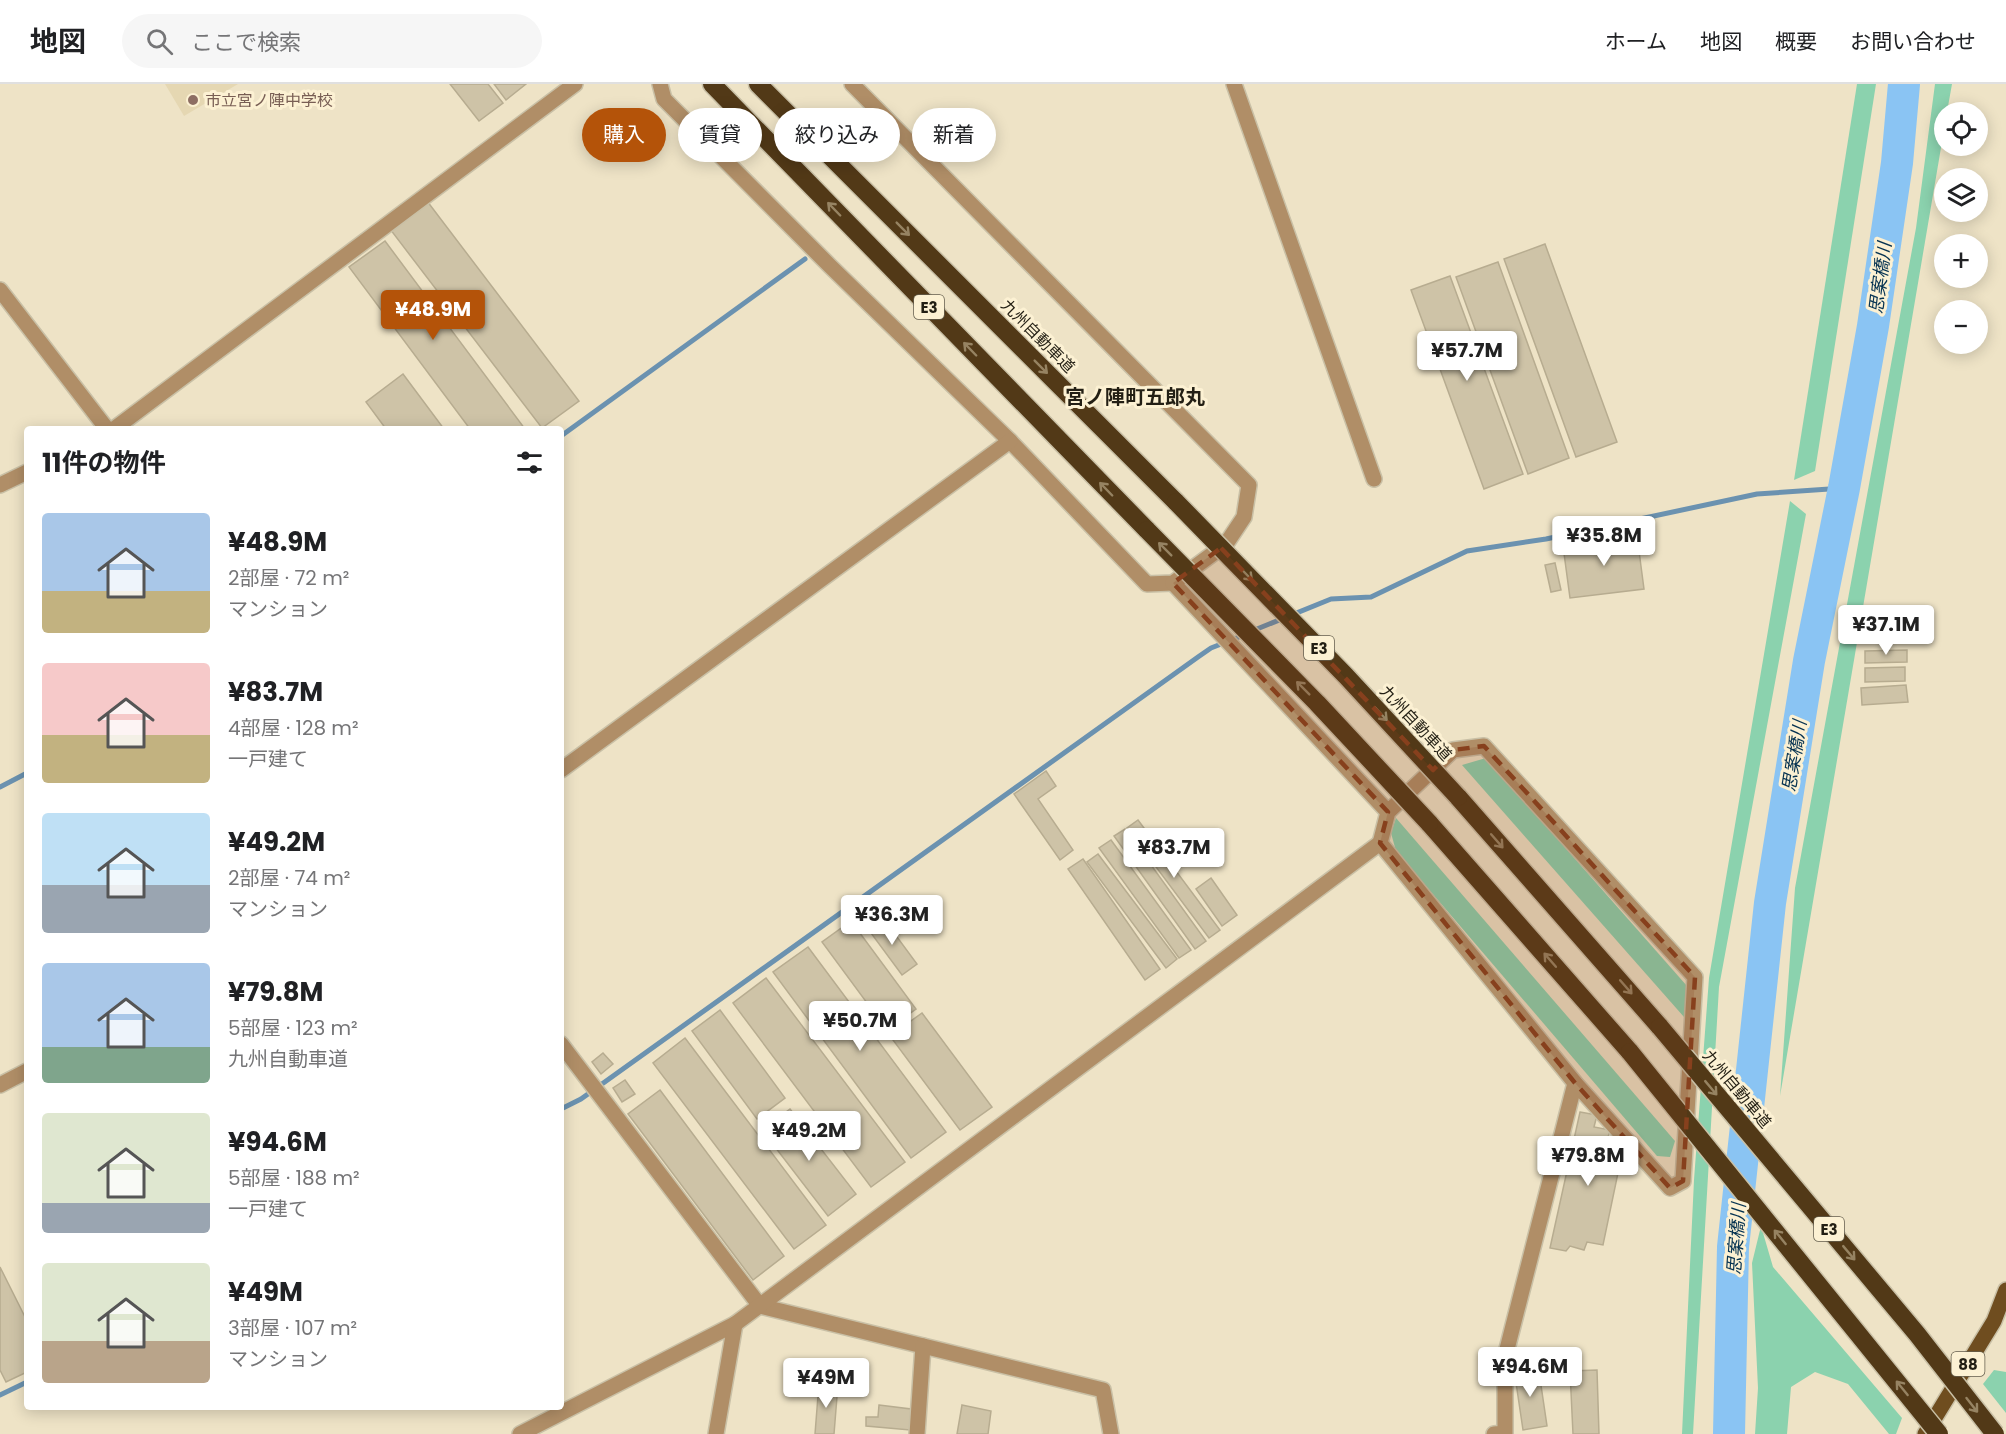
<!DOCTYPE html>
<html lang="ja">
<meta charset="utf-8">
<style>
body{margin:0;font-family:Poppins,"Noto Sans JP",sans-serif;background:#f6f6f6;color:#202124;height:100vh;display:flex;flex-direction:column;font-size:22px;white-space:nowrap}
*{box-sizing:border-box;margin:0}
p{font-size:20px;color:#757577}
.icon{flex:none;width:33px;height:33px;fill:none;stroke:currentColor;stroke-width:2;stroke-linecap:round;stroke-linejoin:round}
.map{position:relative;flex:1;overflow:hidden}
.side{position:absolute;left:24px;top:342px;width:540px;height:984px;display:flex;flex-direction:column;background:#fff;border-radius:6px;box-shadow:0 3px 15px #0003}
.side>*{flex:none}
.banner{position:absolute;left:582px;top:24px;width:570px;height:54px;display:flex;gap:12px}
.fabs{position:absolute;left:1934px;top:18px;display:grid;gap:12px}
.fabs a{display:grid;place-items:center;width:54px;height:54px;border-radius:50%;background:#fff;box-shadow:0 3px 15px #0003;font-size:30px}
.price{position:absolute;translate:-50% -51px;padding:0 14px;border-radius:6px;background:#fff;color:#222;font-size:20px;line-height:39px;filter:drop-shadow(0 2px 3px #0008)}
.price::after{content:'';position:absolute;left:50%;top:36px;width:18px;height:14px;margin-left:-9px;background:inherit;clip-path:polygon(0 0,100% 0,50% 100%)}
.price.current{background:#b45309;color:#fff}
ul{padding:0;list-style:none}
li{display:flex;align-items:center;gap:18px;height:150px;padding:0 18px}
li span{display:grid;place-items:center;flex:none;width:168px;height:120px;border-radius:6px;color:#555}
li>.icon{margin-inline-start:auto}
span .icon{width:72px;height:72px;fill:#fffc;stroke-width:1}
li b{font-size:26px}
h2{display:flex;justify-content:space-between;align-items:center;height:72px;padding:0 18px;font-size:26px}
.pill{padding:0 21px;border-radius:27px;background:#fff;box-shadow:0 3px 15px #0003;font-size:21px;line-height:54px}
.pill.current{background:#b45309;color:#fff}
header{display:flex;align-items:center;gap:36px;box-sizing:border-box;height:84px;padding:0 30px;background:#fff;border-bottom:2px solid #e0e0e0}
header strong{font-size:28px}
nav{display:flex;gap:33px;margin-inline-start:auto;font-size:21px}
.search{width:420px;height:54px;background:#f6f6f6;display:flex;align-items:center;gap:15px;box-sizing:border-box;padding:0 21px;border-radius:33px;color:#757577;font-size:22px}
.map>svg:first-child{display:block}
.built{fill:#e5d7b2}
.green{fill:#8bd2ae}
.lines{fill:none;stroke-linecap:round;stroke-linejoin:round}
.stream{stroke:#6b92b0;stroke-width:5}
.river{stroke:#8ac4f3;stroke-width:32}
.building{fill:#cec3a7;stroke:#b7ac90;stroke-width:1.5}
.minor-casing{stroke:#c9c0a6;stroke-width:18}
.major-casing{stroke:#c9c0a6;stroke-width:18}
.highway-casing{stroke:#c9c0a6;stroke-width:21}
.minor{stroke:#b08e67;stroke-width:15}
.major{stroke:#6f4d1f;stroke-width:15}
.highway{stroke:#523917;stroke-width:18}
.highway-bridge-casing{stroke:#c9c0a6;stroke-width:21;stroke-linecap:butt}
.highway-bridge{stroke:#523917;stroke-width:18}
.oneway{stroke:#968362}
.marked{fill:#87401d;fill-opacity:0.2;stroke:#87401d;stroke-width:4.5;stroke-dasharray:12 8;stroke-linejoin:round}
.education-dot{fill:#8d6e63;stroke:#fcf1d3;stroke-width:2}
.labels{text-anchor:middle;dominant-baseline:central;stroke-width:6;stroke-linejoin:round;paint-order:stroke}
.shield{fill:#fcf1d3;stroke:#645e4d;stroke-width:1.5}
.shield-label{font-size:15px;font-weight:bold;fill:#231f14}
.education-label{font-size:16px;fill:#785e54;stroke:#fcf1d3;text-anchor:start}
.street-label{font-size:16px;fill:#231f14;stroke:#fcf1d3}
.water-label{font-size:18px;font-style:italic;fill:#053251;stroke:#fcf1d3}
.quarter-label{font-size:20px;font-weight:bold;fill:#231f14;stroke:#fcf1d3}
</style>
<header>
<strong>地図</strong>
<div class="search"><svg class="icon" aria-label="search" viewBox="0 0 24 24"><circle cx="10" cy="10" r="6"/><path d="M15 15l6 6"/></svg>ここで検索</div>
<nav><a>ホーム</a><a>地図</a><a>概要</a><a>お問い合わせ</a></nav>
</header>
<div class="map">
<svg width="2006" height="1350" viewBox="0 0 2006 1350">
<rect width="100%" height="100%" fill="#eee3c6"/>
<polygon class="built" points="165,0 238,0 184,32"/>
<g class="green">
<polygon points="1857,0 1876,0 1815,387 1794,396"/>
<polygon points="1935,0 1952,0 1947,28 1944,28 1944,46 1780,1012 1795,804 1916,144"/>
<polygon points="1790,417 1806,430 1719,903 1693,1350 1682,1350 1694,1096 1709,894"/>
<polygon points="1486,674 1687,902 1684,933 1462,681"/>
<polygon points="1396,734 1675,1057 1670,1073 1657,1072 1396,767 1391,749"/>
<polygon points="1761,1142 1773,1183 1902,1334 1896,1350 1889,1350 1848,1300 1815,1288 1791,1303 1787,1350 1755,1350 1758,1304 1752,1179"/>
<polygon points="1994,1286 2006,1288 2006,1329 1983,1300"/>
</g>
<g class="lines">
<g class="stream">
<polyline points="561,352 805,175"/>
<polyline points="1252,547 1331,515 1371,513 1467,467 1546,455 1757,410 1844,404"/>
<polyline points="0,703 27,689"/>
<polyline points="561,1025 581,1015 1198,573 1211,564 1244,551"/>
<polyline points="0,1311 27,1298"/>
</g>
<polyline class="river" points="1729,1350 1733,1163 1770,819 1809,577 1844,404 1873,242 1897,79 1904,0"/>
</g>
<g class="building">
<polygon points="450,0 488,0 503,19 479,37"/>
<polygon points="494,0 526,0 506,16"/>
<polygon points="427,117 579,317 542,344 390,145"/>
<polygon points="385,157 525,345 470,345 349,183"/>
<polygon points="1545,160 1617,358 1576,373 1504,175"/>
<polygon points="1498,178 1569,374 1528,390 1456,193"/>
<polygon points="1450,192 1523,390 1484,405 1411,206"/>
<polygon points="403,290 444,345 386,345 366,318"/>
<polygon points="1637,452 1644,505 1570,514 1563,462"/>
<polygon points="1555,479 1561,506 1551,508 1545,481"/>
<polygon points="1907,566 1907,578 1865,579 1865,567"/>
<polygon points="1905,583 1905,597 1865,598 1865,584"/>
<polygon points="1906,601 1908,618 1862,621 1861,604"/>
<polygon points="1046,687 1056,702 1038,715 1073,766 1060,776 1014,710"/>
<polygon points="1138,736 1220,846 1209,854 1127,744"/>
<polygon points="1125,745 1206,857 1195,865 1114,752"/>
<polygon points="1111,756 1191,866 1179,874 1099,764"/>
<polygon points="1098,770 1177,875 1166,884 1087,778"/>
<polygon points="1083,775 1160,885 1145,896 1068,785"/>
<polygon points="1211,794 1237,831 1222,842 1196,805"/>
<polygon points="883,834 917,880 902,891 868,845"/>
<polygon points="851,837 916,925 887,946 822,858"/>
<polygon points="808,863 946,1048 911,1074 773,888"/>
<polygon points="766,894 905,1078 871,1103 733,919"/>
<polygon points="720,926 785,1014 757,1035 692,947"/>
<polygon points="922,929 992,1023 960,1046 890,952"/>
<polygon points="685,954 826,1141 794,1165 653,979"/>
<polygon points="603,969 613,980 601,990 592,978"/>
<polygon points="625,996 635,1010 622,1018 613,1004"/>
<polygon points="660,1006 784,1172 753,1196 628,1030"/>
<polygon points="790,1025 856,1110 828,1132 762,1046"/>
<polygon points="1580,1028 1597,1031 1594,1043 1610,1046 1607,1057 1624,1060 1603,1161 1587,1158 1584,1166 1570,1162 1566,1167 1550,1164"/>
<polygon points="0,1183 27,1237 27,1288 6,1298 0,1286"/>
<polygon points="1538,1281 1547,1342 1523,1346 1514,1285"/>
<polygon points="1597,1286 1599,1350 1573,1350 1570,1287"/>
<polygon points="819,1299 838,1300 834,1350 815,1350"/>
<polygon points="879,1321 911,1325 910,1346 866,1342 866,1333 878,1333"/>
<polygon points="962,1321 991,1327 988,1350 957,1350"/>
</g>
<g class="lines">
<g class="minor-casing">
<g id="minor">
<polyline points="660,0 664,15 830,182 1010,357 1147,500 1173,499 1226,460 1244,433 1249,401 852,0"/>
<polyline points="1234,0 1374,395"/>
<polyline points="0,206 107,345"/>
<polyline points="114,345 575,0"/>
<polyline points="0,401 27,388"/>
<polyline points="1173,499 1388,728 1380,759 1575,999 1670,1104 1683,1097 1695,893 1484,662 1453,666 1388,728"/>
<polyline points="561,686 1010,357"/>
<polyline points="561,960 760,1222 1103,1306 1111,1350"/>
<polyline points="0,1001 27,987"/>
<polyline points="520,1350 735,1240 1380,759"/>
<polyline points="716,1350 735,1240"/>
<polyline points="917,1350 923,1262"/>
<polyline points="1494,1350 1505,1349 1505,1273 1575,999"/>
</g>
</g>
<g class="major-casing">
<polyline id="major" points="1925,1350 1994,1237 2006,1206"/>
</g>
<g class="highway-casing">
<g id="highway">
<polyline points="712,0 1147,446"/>
<polyline points="758,0 1176,418"/>
<polyline points="1458,713 1660,943"/>
<polyline points="1429,739 1630,968"/>
</g>
</g>
<use href="#minor" class="minor"/>
<use href="#major" class="major"/>
<use href="#highway" class="highway"/>
<g class="highway-bridge-casing">
<g id="highway-bridge">
<polyline points="1176,418 1346,592 1458,713"/>
<polyline points="1147,446 1317,619 1429,739"/>
<polyline points="1660,943 1917,1250 1995,1350"/>
<polyline points="1630,968 1939,1350"/>
</g>
</g>
<use href="#highway-bridge" class="highway-bridge"/>
</g>
<defs><path id="oneway-shaft" d="M-6 0H5M1.5-3L5.5 0L1.5 3" fill="none" stroke-width="1.6" stroke-linecap="round" stroke-linejoin="round" transform="scale(1.5)"/></defs>
<g class="oneway">
<use href="#oneway-shaft" transform="translate(834 125) rotate(-134)"/>
<use href="#oneway-shaft" transform="translate(903 145) rotate(45)"/>
<use href="#oneway-shaft" transform="translate(970 265) rotate(-134)"/>
<use href="#oneway-shaft" transform="translate(1041 283) rotate(45)"/>
<use href="#oneway-shaft" transform="translate(1106 405) rotate(-134)"/>
<use href="#oneway-shaft" transform="translate(1165 465) rotate(-135)"/>
<use href="#oneway-shaft" transform="translate(1246 490) rotate(46)"/>
<use href="#oneway-shaft" transform="translate(1303 604) rotate(-135)"/>
<use href="#oneway-shaft" transform="translate(1381 630) rotate(47)"/>
<use href="#oneway-shaft" transform="translate(1497 757) rotate(49)"/>
<use href="#oneway-shaft" transform="translate(1550 876) rotate(-131)"/>
<use href="#oneway-shaft" transform="translate(1626 903) rotate(49)"/>
<use href="#oneway-shaft" transform="translate(1711 1004) rotate(50)"/>
<use href="#oneway-shaft" transform="translate(1780 1153) rotate(-129)"/>
<use href="#oneway-shaft" transform="translate(1849 1169) rotate(50)"/>
<use href="#oneway-shaft" transform="translate(1902 1304) rotate(-129)"/>
<use href="#oneway-shaft" transform="translate(1972 1321) rotate(52)"/>
</g>
<path class="marked" d="M 1221,464 L 1433,686 L 1453,666 L 1484,662 L 1695,893 L 1683,1097 L 1670,1104 L 1575,999 L 1380,759 L 1388,728 L 1173,499 Z"/>
<circle class="education-dot" cx="193" cy="16" r="6"/>
<g class="labels">
<g class="shield">
<rect x="914" y="211" width="30" height="24" rx="4.5"/>
<rect x="1304" y="552" width="30" height="24" rx="4.5"/>
<rect x="1814" y="1133" width="30" height="24" rx="4.5"/>
<rect x="1951.5" y="1268" width="33" height="24" rx="4.5"/>
</g>
<g class="shield-label">
<text x="929" y="223">E3</text>
<text x="1319" y="564">E3</text>
<text x="1829" y="1145">E3</text>
<text x="1968" y="1280">88</text>
</g>
<g class="education-label">
<text x="205" y="16">市立宮ノ陣中学校</text>
</g>
<g class="street-label">
<text transform="translate(1038 252) rotate(45)">九州自動車道</text>
<text transform="translate(1416 639) rotate(47)">九州自動車道</text>
<text transform="translate(1737 1005) rotate(50)">九州自動車道</text>
</g>
<g class="water-label">
<text transform="translate(1880 194) rotate(-83)">思案橋川</text>
<text transform="translate(1794 672) rotate(-81)">思案橋川</text>
<text transform="translate(1736 1155) rotate(-86)">思案橋川</text>
</g>
<g class="quarter-label">
<text x="1135" y="313">宮ノ陣町五郎丸</text>
</g>
</g>
</svg>
<div class="fabs">
<a><svg class="icon" aria-label="locate" viewBox="0 0 24 24"><circle cx="12" cy="12" r="6"/><path d="M12 2v4M12 18v4M2 12h4M18 12h4"/></svg></a>
<a><svg class="icon" aria-label="layers" viewBox="0 0 24 24"><path d="M12 4l9 5-9 5-9-5zM3 14l9 5 9-5"/></svg></a>
<a>+</a>
<a>−</a>
</div>
<b class="price current" style="left:433px;top:257px">¥48.9M</b>
<b class="price" style="left:1467px;top:298px">¥57.7M</b>
<b class="price" style="left:1604px;top:483px">¥35.8M</b>
<b class="price" style="left:1886px;top:572px">¥37.1M</b>
<b class="price" style="left:1174px;top:795px">¥83.7M</b>
<b class="price" style="left:892px;top:862px">¥36.3M</b>
<b class="price" style="left:860px;top:968px">¥50.7M</b>
<b class="price" style="left:809px;top:1078px">¥49.2M</b>
<b class="price" style="left:1588px;top:1103px">¥79.8M</b>
<b class="price" style="left:1530px;top:1314px">¥94.6M</b>
<b class="price" style="left:826px;top:1325px">¥49M</b>
<div class="banner">
<a class="pill current">購入</a>
<a class="pill">賃貸</a>
<a class="pill">絞り込み</a>
<a class="pill">新着</a>
</div>
<section class="side">
<h2>11件の物件<svg class="icon" aria-label="filters" viewBox="0 0 24 24"><path d="M4 7h16M4 17h16"/><circle cx="9" cy="7" r="2"/><circle cx="15" cy="17" r="2"/></svg></h2>
<ul>
<li><span style="background:linear-gradient(#a9c7e8 65%,#c2b280 0)"><svg class="icon" aria-label="home" viewBox="0 0 24 24"><path d="M3 11l9-7 9 7M6 9v11h12V9"/></svg></span><div><b>¥48.9M</b><p>2部屋 · 72 m²</p><p>マンション</p></div></li>
<li><span style="background:linear-gradient(#f6c9c9 60%,#c2b280 0)"><svg class="icon" aria-label="home" viewBox="0 0 24 24"><path d="M3 11l9-7 9 7M6 9v11h12V9"/></svg></span><div><b>¥83.7M</b><p>4部屋 · 128 m²</p><p>一戸建て</p></div></li>
<li><span style="background:linear-gradient(#bfe0f5 60%,#9aa5b1 0)"><svg class="icon" aria-label="home" viewBox="0 0 24 24"><path d="M3 11l9-7 9 7M6 9v11h12V9"/></svg></span><div><b>¥49.2M</b><p>2部屋 · 74 m²</p><p>マンション</p></div></li>
<li><span style="background:linear-gradient(#a9c7e8 70%,#7fa58c 0)"><svg class="icon" aria-label="home" viewBox="0 0 24 24"><path d="M3 11l9-7 9 7M6 9v11h12V9"/></svg></span><div><b>¥79.8M</b><p>5部屋 · 123 m²</p><p>九州自動車道</p></div></li>
<li><span style="background:linear-gradient(#dfe7d0 75%,#9aa5b1 0)"><svg class="icon" aria-label="home" viewBox="0 0 24 24"><path d="M3 11l9-7 9 7M6 9v11h12V9"/></svg></span><div><b>¥94.6M</b><p>5部屋 · 188 m²</p><p>一戸建て</p></div></li>
<li><span style="background:linear-gradient(#dfe7d0 65%,#b9a48a 0)"><svg class="icon" aria-label="home" viewBox="0 0 24 24"><path d="M3 11l9-7 9 7M6 9v11h12V9"/></svg></span><div><b>¥49M</b><p>3部屋 · 107 m²</p><p>マンション</p></div></li>
</ul>
</section>
</div>
